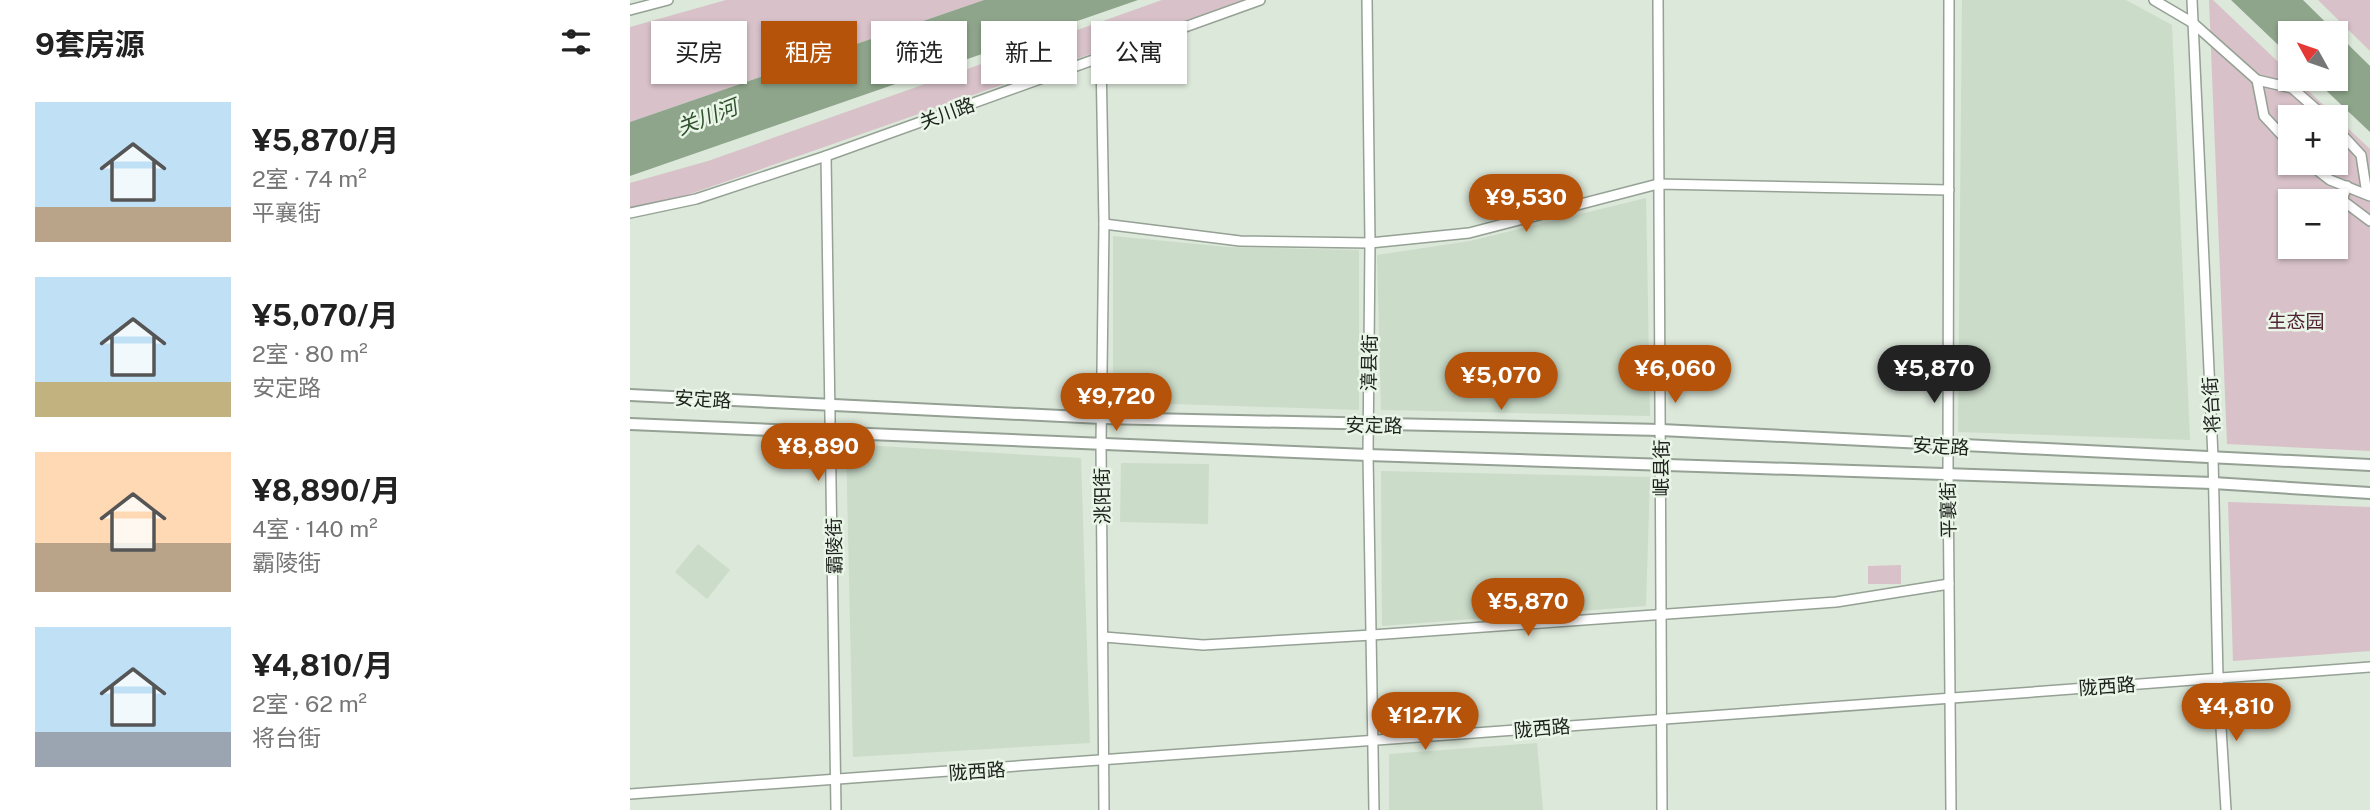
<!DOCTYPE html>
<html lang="zh">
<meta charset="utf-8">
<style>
body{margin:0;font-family:"Public Sans","Noto Sans SC",sans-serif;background:#f2f2f2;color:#222;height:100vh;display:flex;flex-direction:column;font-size:26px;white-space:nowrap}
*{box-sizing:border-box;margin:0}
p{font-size:23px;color:#767676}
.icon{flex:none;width:38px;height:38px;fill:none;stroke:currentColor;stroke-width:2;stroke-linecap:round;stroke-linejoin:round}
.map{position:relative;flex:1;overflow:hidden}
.drawer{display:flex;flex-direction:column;background:#fff;width:630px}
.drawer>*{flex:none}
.banner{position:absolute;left:21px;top:21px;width:665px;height:63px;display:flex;gap:14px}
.needle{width:46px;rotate:310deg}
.buttons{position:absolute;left:1648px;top:21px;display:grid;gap:14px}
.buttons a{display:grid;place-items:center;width:70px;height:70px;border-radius:0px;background:#fff;box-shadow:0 2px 5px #0004;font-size:35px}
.price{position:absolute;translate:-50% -60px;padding:0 16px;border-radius:24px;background:#b45309;color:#fff;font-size:23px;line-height:46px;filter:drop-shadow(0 2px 4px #0008)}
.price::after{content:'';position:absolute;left:50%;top:42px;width:21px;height:16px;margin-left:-10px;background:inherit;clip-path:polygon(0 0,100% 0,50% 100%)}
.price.current{background:#222;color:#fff}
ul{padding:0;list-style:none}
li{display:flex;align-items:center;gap:21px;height:175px;padding:0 35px}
li span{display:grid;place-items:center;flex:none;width:196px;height:140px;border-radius:0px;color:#555}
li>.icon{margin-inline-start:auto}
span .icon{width:84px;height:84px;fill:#fffc;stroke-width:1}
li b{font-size:30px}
h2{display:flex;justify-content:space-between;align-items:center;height:84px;padding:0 35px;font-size:30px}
.pill{padding:0 24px;border-radius:0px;background:#fff;box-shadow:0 2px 5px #0004;font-size:24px;line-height:63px}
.pill.current{background:#b45309;color:#fff}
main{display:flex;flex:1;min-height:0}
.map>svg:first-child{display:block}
.built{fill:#cbdcc9}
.green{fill:#d8c1c9;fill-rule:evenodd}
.water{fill:#8ea58b}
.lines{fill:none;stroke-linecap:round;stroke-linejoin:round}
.minor-casing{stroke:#95a194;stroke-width:12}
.major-casing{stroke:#95a194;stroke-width:14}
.minor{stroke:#fff;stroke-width:9}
.major{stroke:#fff;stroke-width:10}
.labels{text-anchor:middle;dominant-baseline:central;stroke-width:5;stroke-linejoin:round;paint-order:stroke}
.street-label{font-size:19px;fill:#1e221d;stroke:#e9f5e7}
.park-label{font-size:19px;fill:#512235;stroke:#e9f5e7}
.water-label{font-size:21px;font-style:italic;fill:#2e512b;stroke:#e9f5e7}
</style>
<main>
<section class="drawer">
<h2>9套房源<svg class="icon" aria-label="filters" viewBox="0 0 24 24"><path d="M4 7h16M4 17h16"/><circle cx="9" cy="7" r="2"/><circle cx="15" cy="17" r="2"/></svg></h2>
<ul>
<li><span style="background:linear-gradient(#bfe0f5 75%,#b9a48a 0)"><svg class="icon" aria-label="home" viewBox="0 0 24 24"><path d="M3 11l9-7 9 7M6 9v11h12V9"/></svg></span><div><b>¥5,870/月</b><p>2室 · 74 m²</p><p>平襄街</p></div></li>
<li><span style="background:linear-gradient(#bfe0f5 75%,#c2b280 0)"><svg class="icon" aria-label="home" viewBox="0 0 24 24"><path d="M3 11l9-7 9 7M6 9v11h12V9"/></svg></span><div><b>¥5,070/月</b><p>2室 · 80 m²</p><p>安定路</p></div></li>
<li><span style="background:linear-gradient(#ffd9b3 65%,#b9a48a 0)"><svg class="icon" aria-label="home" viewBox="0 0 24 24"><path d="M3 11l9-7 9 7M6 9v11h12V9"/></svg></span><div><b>¥8,890/月</b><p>4室 · 140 m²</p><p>霸陵街</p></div></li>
<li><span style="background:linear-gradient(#bfe0f5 75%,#9aa5b1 0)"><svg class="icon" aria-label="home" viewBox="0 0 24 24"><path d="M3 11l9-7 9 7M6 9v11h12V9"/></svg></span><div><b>¥4,810/月</b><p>2室 · 62 m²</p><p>将台街</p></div></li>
</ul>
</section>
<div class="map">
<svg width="1740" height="810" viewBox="0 0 1740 810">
<rect width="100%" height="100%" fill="#dce8da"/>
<g class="built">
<polygon points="1332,0 1496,0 1542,25 1560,440 1328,432"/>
<polygon points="1016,198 1020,416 751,410 747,255 840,241"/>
<polygon points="483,236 598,247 729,250 729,410 483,402"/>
<polygon points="216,444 451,458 460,743 223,757"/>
<polygon points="491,463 579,464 578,524 490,522"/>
<polygon points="751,471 1020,477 1016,606 752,626"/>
<polygon points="68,544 100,570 77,599 45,572"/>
<polygon points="907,743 913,810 759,810 759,754"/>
</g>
<g class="green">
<polygon points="96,0 354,0 0,122 0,27"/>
<polygon points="532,0 615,0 40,201 0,207 0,183 78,161"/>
<path d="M 1579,0 L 1583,0 L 1661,74 L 1661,79 L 1666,79 L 1706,117 L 1661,117 L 1661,163 L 1706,163 L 1706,117 L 1740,149 L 1740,451 L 1597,444 ZM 1661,201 L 1706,201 L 1706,247 L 1661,247 Z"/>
<polygon points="1688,0 1740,0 1740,51"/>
<polygon points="1598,502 1740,507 1740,651 1603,661"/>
<polygon points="1271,565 1271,584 1238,584 1238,566"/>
</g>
<g class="water">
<polygon points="354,0 508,0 0,176 0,122"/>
<polygon points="1601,0 1673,0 1740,66 1740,132 1684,79 1706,79 1706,33 1661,33 1661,57"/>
</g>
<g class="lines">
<g class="minor-casing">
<g id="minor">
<polyline points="737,0 740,243 738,455 744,810"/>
<polyline points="1028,0 1032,810"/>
<polyline points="1319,0 1318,474 1321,810"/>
<polyline points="1524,0 1563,23 1627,80 1662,88 1695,117"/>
<polyline points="1562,0 1583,457 1588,678 1596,810"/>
<polyline points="0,10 38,0"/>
<polyline points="471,57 474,224 471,444 474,810"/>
<polyline points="1627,80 1634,116 1661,145"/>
<polyline points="1706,128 1731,155 1737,194"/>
<polyline points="196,156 206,810"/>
<polyline points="1678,163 1700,180 1740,196"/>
<polyline points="1717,186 1712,200 1740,221"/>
<polyline points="0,213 66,199 196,156 630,0"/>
<polyline points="474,224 610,241 740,243 839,233 1028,184 1319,190"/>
<polyline points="474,637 573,645 742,635 1206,602 1319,584"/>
<path d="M 0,794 C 580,755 1160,709 1740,667"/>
</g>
</g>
<g class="major-casing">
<g id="major">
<polyline points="0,395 472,418 1031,430 1740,465"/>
<polyline points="0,424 738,455 1583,483 1740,493"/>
</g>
</g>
<use href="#minor" class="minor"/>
<use href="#major" class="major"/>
</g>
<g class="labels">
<g class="street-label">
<text transform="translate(317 113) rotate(-20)">关川路</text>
<text transform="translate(739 363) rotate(-89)">漳县街</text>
<text transform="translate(73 399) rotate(3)">安定路</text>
<text transform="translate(1581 405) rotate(-93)">将台街</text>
<text transform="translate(744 425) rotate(1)">安定路</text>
<text transform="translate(1311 446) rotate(3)">安定路</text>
<text transform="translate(1031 468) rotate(-90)">岷县街</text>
<text transform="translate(472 496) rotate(-91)">洮阳街</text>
<text transform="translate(1318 510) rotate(-91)">平襄街</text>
<text transform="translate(204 546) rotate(-91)">霸陵街</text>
<text transform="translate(1477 686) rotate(-4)">陇西路</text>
<text transform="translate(912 728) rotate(-5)">陇西路</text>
<text transform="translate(347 771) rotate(-4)">陇西路</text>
</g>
<g class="park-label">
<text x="1666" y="321">生态园</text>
</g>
<g class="water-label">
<text transform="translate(77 117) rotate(-21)">关川河</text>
</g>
</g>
</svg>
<div class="buttons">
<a><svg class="needle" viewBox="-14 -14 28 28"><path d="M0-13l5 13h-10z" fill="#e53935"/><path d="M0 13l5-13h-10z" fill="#767676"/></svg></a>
<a>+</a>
<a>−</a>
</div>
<b class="price" style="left:896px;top:234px">¥9,530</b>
<b class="price" style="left:1045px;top:405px">¥6,060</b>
<b class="price current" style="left:1304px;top:405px">¥5,870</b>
<b class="price" style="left:871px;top:412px">¥5,070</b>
<b class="price" style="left:486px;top:433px">¥9,720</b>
<b class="price" style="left:188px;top:483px">¥8,890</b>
<b class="price" style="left:898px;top:638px">¥5,870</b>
<b class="price" style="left:1606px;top:743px">¥4,810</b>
<b class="price" style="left:795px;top:752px">¥12.7K</b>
<div class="banner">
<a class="pill">买房</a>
<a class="pill current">租房</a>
<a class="pill">筛选</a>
<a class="pill">新上</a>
<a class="pill">公寓</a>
</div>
</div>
</main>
